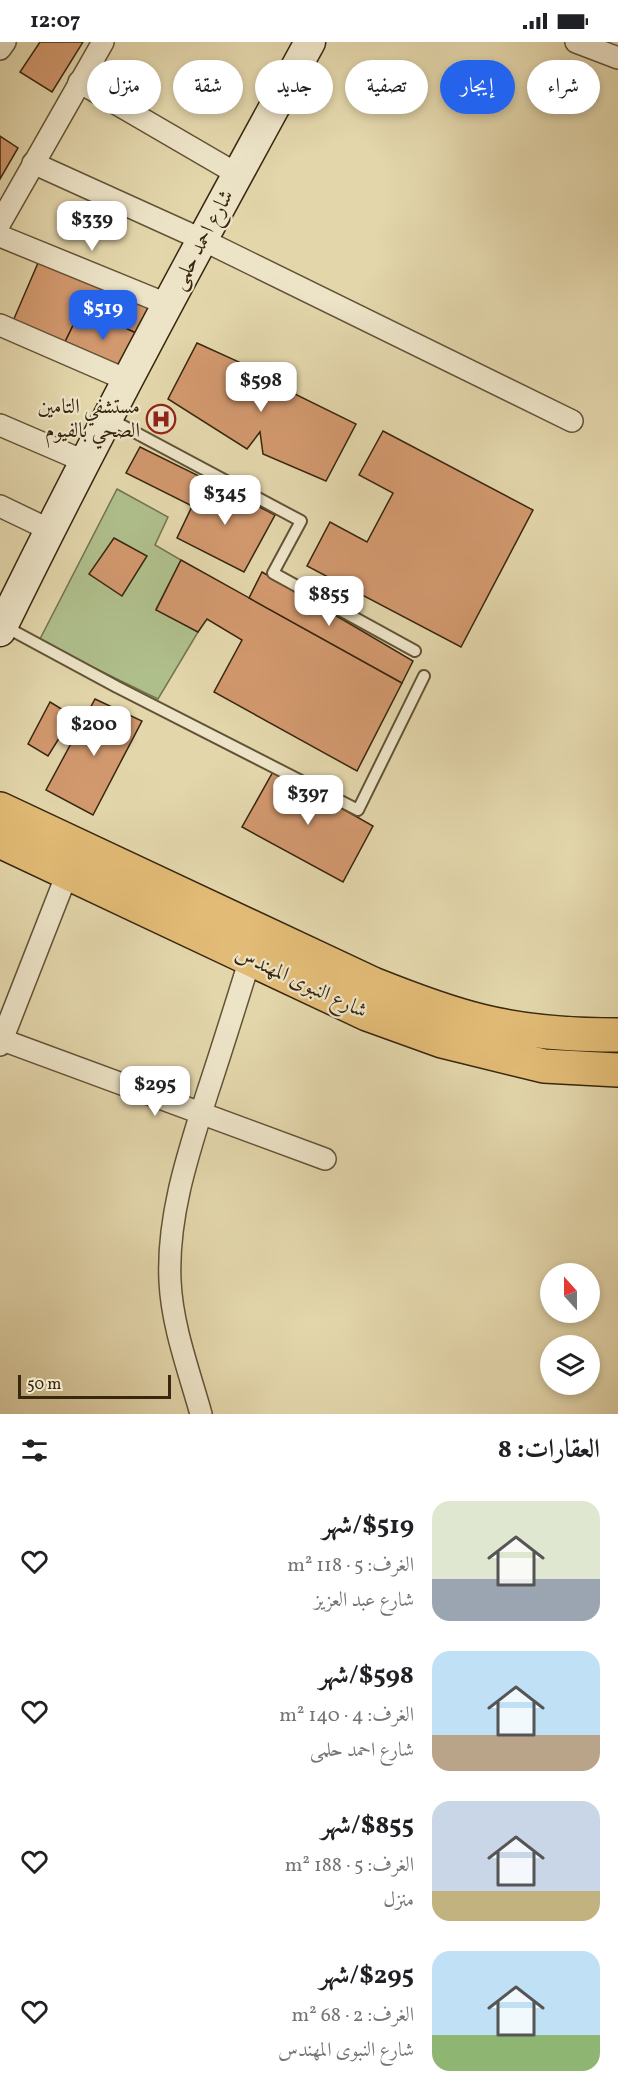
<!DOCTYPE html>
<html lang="ar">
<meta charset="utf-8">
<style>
body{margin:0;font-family:Vollkorn,Amiri,serif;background:#f2f2f2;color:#202124;direction:rtl;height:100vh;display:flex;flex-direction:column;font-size:22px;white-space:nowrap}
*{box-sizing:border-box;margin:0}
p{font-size:20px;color:#757577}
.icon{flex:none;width:33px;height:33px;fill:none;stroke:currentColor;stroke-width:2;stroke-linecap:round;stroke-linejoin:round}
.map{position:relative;height:1372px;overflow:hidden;direction:ltr}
.details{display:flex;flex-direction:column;background:#fff;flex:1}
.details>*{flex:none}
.guide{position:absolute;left:18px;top:18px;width:582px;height:54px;direction:rtl;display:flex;gap:12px}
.needle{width:39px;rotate:339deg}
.tools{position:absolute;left:540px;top:1221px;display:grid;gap:12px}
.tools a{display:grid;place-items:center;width:60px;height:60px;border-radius:50%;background:#fff;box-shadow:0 3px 9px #0003;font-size:30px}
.scale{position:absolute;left:18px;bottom:15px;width:153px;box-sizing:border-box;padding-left:6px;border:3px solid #38270f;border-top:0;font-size:16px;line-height:21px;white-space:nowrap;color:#38270f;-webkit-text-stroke:4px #ede4c8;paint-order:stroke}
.price{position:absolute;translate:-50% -51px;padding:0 14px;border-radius:12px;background:#fff;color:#222;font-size:20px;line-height:39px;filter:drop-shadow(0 2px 3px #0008)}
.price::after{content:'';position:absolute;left:50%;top:36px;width:18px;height:14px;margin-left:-9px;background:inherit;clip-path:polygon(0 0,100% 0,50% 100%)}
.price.selected{background:#2563eb;color:#fff}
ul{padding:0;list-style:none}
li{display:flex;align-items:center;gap:18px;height:150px;padding:0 18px}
li span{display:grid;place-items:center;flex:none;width:168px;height:120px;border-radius:18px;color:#555}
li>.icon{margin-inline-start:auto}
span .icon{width:72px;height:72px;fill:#fffc;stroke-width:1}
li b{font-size:26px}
h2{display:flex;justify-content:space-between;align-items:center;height:72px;padding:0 18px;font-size:26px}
.pill{padding:0 21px;border-radius:27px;background:#fff;box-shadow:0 3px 9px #0003;font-size:21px;line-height:54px}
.pill.selected{background:#2563eb;color:#fff}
.status{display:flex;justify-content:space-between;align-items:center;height:42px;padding:0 30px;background:#fff;direction:ltr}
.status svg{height:16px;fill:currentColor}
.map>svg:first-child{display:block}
.green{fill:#afbf8c;stroke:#74734e;stroke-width:1.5}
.building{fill:#d2986e;stroke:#38270f;stroke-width:1.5}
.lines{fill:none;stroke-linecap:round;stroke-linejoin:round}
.lane-casing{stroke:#635336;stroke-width:14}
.street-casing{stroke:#635336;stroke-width:24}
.secondary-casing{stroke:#38270f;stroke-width:33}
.primary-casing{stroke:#38270f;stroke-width:36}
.lane{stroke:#ede4c8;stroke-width:10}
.street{stroke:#ede4c8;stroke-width:21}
.secondary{stroke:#ede4c8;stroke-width:30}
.primary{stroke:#e2bb76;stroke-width:33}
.labels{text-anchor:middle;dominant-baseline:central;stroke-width:4.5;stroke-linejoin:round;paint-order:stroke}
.street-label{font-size:21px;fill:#38270f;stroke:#ede4c8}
.poi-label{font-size:21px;fill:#38270f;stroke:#ede4c8;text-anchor:end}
</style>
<div class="status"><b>12:07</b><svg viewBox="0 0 49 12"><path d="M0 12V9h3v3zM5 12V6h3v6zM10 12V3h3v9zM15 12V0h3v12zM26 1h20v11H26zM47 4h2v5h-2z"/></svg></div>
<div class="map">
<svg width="618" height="1372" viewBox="0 0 618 1372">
<rect width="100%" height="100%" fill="#e3d6ab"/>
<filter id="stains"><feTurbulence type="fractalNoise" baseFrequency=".00333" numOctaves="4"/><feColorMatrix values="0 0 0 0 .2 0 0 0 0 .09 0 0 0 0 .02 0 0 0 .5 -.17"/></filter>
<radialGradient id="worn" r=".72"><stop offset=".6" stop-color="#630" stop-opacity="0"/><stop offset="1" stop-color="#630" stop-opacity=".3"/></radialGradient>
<polygon class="green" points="117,447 168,475 155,503 181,518 156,567 198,590 158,657 39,599"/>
<g class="building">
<polygon points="40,0 83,0 52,50 20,30"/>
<polygon points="0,94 18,106 0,137"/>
<polygon points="41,214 157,267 142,294 82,265 64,302 13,279"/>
<polygon points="82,265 142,294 121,333 64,302"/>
<polygon points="197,301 283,340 277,357 295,352 356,382 326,439 263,412 260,390 247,407 168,357"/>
<polygon points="383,389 533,468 461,605 307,524 330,480 367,500 393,451 359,433"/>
<polygon points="140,405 205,437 194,465 126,431"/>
<polygon points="205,437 275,473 244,530 177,496"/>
<polygon points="114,496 147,514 122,554 89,532"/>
<polygon points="181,518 402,641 357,729 214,650 242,598 207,577 198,590 156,568"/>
<polygon points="262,530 413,619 402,641 249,556"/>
<polygon points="95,657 142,679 93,773 46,748"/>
<polygon points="50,660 73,674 48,714 28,702"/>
<polygon points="274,728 373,784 343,840 242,785"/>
</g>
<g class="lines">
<g class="lane-casing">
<g id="lane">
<polyline points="110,377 301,479 273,531 415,609"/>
<polyline points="4,584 117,645 358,768 424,634"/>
</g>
</g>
<g class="street-casing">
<g id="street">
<polyline points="576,0 618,16"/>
<polyline points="0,7 5,0"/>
<polyline points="79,40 237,132"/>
<polyline points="33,121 203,198 572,379"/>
<polyline points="0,181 103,0"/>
<polyline points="0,194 169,263"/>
<polyline points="0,283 129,339"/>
<polyline points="0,383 86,420"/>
<polyline points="0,464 50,488"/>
<polyline points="0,997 325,1117"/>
<polyline points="0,1003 67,832"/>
<path d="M 201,1372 C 189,1329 172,1284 170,1239 C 167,1175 188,1112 207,1052 C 222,1007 236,962 250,917"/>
</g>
</g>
<g class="secondary-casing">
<path id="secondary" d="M 0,589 C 97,390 203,195 310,0"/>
</g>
<g class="primary-casing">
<g id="primary">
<path d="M 0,767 L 373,942 C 408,956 444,970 481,979 C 525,990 573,993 618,993"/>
<polyline points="0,799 367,972 442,999 544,1024 618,1028"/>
</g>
</g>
<use href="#lane" class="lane"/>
<use href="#street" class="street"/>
<use href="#secondary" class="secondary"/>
<use href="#primary" class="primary"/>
</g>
<defs>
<g id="hospital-ring" transform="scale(1.5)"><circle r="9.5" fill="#ede4c8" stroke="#8f2418" stroke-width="1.5"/><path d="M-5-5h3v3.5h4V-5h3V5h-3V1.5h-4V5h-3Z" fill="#8f2418"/></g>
</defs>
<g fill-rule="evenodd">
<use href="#hospital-ring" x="161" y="377"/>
</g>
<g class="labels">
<g class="street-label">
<text transform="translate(203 198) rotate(-62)">شارع احمد حلمى</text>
<text transform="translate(301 941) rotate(25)">شارع النبوى المهندس</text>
</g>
<g class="poi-label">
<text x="140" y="365">مستشفي التامين<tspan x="140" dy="24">الصحي بالفيوم</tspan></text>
</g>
</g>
<rect width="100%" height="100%" filter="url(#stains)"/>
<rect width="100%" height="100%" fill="url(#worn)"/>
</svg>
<div class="tools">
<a><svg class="needle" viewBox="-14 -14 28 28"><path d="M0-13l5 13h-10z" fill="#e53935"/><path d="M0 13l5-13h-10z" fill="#757577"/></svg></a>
<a><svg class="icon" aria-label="layers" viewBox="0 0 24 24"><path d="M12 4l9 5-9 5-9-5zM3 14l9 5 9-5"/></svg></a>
</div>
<div class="scale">50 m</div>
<b class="price" style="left:92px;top:210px">$339</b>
<b class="price selected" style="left:103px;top:299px">$519</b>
<b class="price" style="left:261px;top:371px">$598</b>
<b class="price" style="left:225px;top:484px">$345</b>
<b class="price" style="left:329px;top:585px">$855</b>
<b class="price" style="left:94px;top:715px">$200</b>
<b class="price" style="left:308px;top:784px">$397</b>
<b class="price" style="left:155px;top:1075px">$295</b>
<div class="guide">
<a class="pill">شراء</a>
<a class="pill selected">إيجار</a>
<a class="pill">تصفية</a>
<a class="pill">جديد</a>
<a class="pill">شقة</a>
<a class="pill">منزل</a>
</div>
</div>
<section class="details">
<h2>العقارات: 8<svg class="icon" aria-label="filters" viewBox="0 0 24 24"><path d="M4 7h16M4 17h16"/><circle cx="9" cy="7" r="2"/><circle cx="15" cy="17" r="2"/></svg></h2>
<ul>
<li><span style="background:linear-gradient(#dfe7d0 65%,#9aa5b1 0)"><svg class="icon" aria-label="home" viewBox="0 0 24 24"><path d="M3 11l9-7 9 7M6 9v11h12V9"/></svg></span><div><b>$519/شهر</b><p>الغرف: 5 · 118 m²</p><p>شارع عبد العزيز</p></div><svg class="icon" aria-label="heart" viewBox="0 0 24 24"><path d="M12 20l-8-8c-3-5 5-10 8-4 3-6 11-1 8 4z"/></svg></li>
<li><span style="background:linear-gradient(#bfe0f5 70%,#b9a48a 0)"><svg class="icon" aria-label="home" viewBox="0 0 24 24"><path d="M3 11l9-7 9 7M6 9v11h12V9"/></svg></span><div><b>$598/شهر</b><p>الغرف: 4 · 140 m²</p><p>شارع احمد حلمى</p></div><svg class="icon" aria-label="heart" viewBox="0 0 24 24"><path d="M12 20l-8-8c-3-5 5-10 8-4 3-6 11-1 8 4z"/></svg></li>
<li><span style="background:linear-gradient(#c9d6e8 75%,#c2b280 0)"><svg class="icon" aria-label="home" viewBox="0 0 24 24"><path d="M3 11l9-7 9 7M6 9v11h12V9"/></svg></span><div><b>$855/شهر</b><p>الغرف: 5 · 188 m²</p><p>منزل</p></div><svg class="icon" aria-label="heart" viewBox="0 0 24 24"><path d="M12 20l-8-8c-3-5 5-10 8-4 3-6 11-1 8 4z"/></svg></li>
<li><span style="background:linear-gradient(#bfe0f5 70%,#8fb573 0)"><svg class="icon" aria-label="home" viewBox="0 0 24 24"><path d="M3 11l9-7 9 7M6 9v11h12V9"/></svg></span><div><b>$295/شهر</b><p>الغرف: 2 · 68 m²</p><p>شارع النبوى المهندس</p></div><svg class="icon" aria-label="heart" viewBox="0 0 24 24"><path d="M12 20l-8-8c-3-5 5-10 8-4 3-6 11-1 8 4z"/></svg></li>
</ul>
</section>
